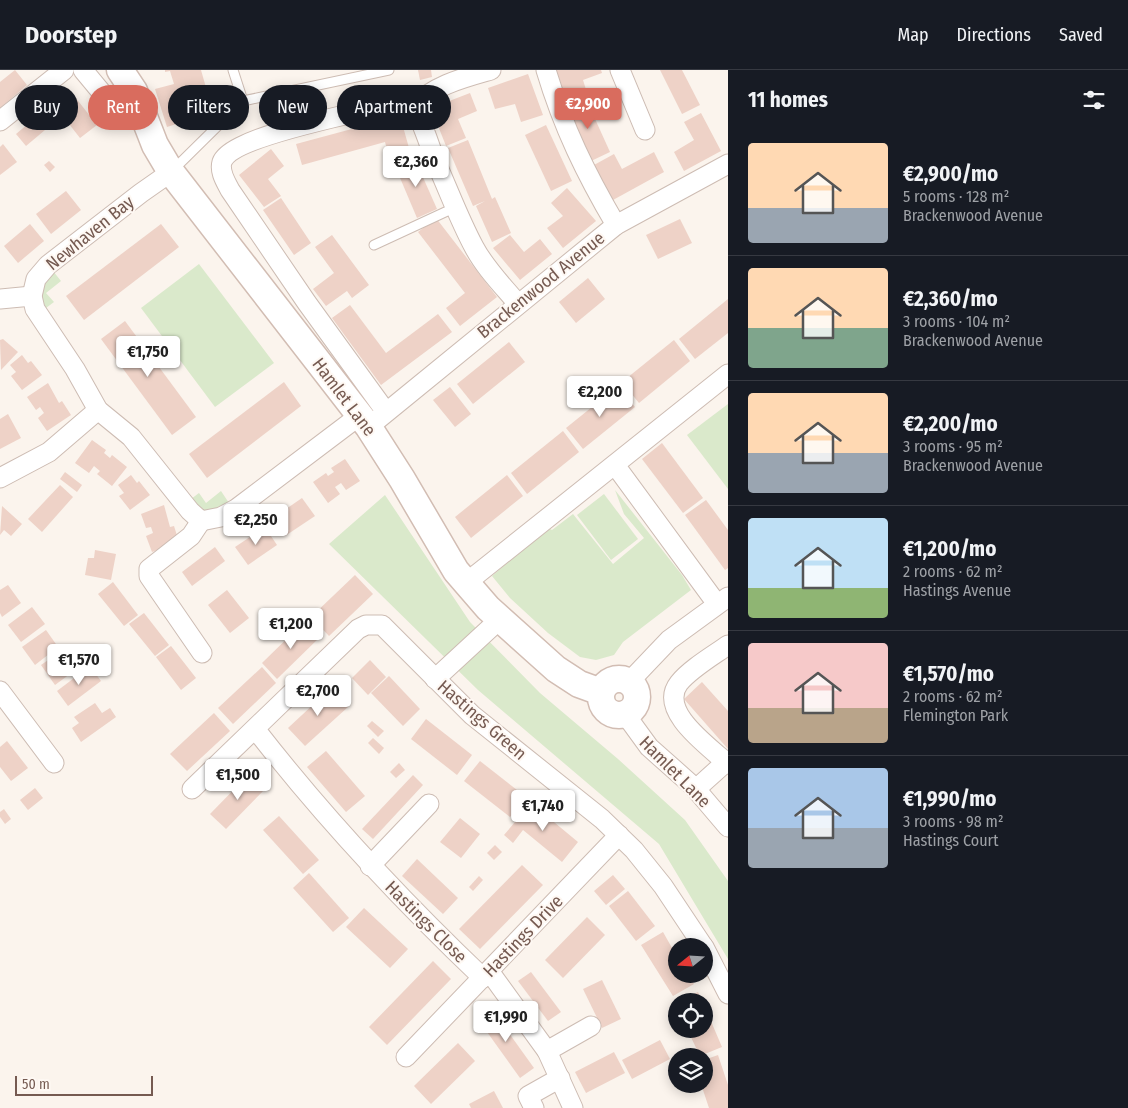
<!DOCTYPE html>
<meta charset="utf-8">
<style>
body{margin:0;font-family:"Fira Sans Condensed",sans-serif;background:#20242c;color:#f1f3f6;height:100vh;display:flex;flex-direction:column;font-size:19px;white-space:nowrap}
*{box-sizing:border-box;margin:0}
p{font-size:16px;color:#9ea1a6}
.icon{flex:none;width:28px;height:28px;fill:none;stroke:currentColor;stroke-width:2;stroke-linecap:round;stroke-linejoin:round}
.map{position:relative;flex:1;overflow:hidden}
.panel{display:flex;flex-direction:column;background:#171b24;width:400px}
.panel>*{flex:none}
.top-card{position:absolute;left:15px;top:15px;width:475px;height:45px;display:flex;gap:10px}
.needle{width:32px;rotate:252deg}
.tools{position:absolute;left:668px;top:868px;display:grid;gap:10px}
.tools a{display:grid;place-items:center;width:45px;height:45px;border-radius:50%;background:#171b24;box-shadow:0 2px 12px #0003;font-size:25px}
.scale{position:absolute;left:15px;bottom:12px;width:138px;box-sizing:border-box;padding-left:5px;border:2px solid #755a51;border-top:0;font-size:14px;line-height:18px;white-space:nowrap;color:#755a51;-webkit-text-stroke:4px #fef8f3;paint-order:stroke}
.price{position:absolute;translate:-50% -42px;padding:0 11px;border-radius:5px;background:#fff;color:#222;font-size:16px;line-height:32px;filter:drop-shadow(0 1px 2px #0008)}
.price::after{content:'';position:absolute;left:50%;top:30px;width:15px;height:11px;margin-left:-8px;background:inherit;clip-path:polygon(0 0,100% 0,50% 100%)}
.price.active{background:#d96c5e;color:#fff}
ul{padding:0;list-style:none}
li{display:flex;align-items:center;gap:15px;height:125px;padding:0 20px}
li+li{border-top:1px solid #363941}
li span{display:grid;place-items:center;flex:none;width:140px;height:100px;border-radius:5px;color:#555}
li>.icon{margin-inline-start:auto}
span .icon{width:60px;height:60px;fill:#fffc;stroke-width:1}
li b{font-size:21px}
h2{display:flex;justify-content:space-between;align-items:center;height:60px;padding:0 20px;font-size:21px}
.chip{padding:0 18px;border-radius:22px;background:#171b24;box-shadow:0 2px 12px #0003;font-size:18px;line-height:45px}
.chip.active{background:#d96c5e;color:#fff}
header{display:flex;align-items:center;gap:30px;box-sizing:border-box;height:70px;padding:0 25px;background:#171b24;border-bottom:1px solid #363941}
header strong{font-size:24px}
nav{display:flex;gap:28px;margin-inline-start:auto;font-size:18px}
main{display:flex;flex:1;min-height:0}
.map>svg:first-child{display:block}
.green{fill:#dae9cb}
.building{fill:#eed2c7}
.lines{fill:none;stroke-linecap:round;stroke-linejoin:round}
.lane-casing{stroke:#cdbcb3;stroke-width:11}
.street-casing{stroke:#cdbcb3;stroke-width:21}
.secondary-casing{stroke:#d2bdb3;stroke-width:29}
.lane{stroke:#fff;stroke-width:9}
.street{stroke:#fff;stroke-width:19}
.secondary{stroke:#fff;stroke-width:26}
.labels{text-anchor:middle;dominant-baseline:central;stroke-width:4;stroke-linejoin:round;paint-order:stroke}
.street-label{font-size:18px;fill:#755a51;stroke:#fef8f3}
</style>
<header>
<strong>Doorstep</strong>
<nav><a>Map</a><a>Directions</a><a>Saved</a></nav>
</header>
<main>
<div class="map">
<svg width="728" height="1038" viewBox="0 0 728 1038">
<rect width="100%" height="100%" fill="#fbf4ed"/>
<g class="green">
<polygon points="199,194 274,293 215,337 141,238"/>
<polygon points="53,201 61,211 46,223 54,232 42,241 38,219"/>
<polygon points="728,334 728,419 687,365"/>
<polygon points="615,420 682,505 691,520 623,572 614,585 596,590 580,587 548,563 510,528 492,506 548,458 552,460 573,444 613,494 644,468 624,444"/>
<path d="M 221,421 L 229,433 C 214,443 202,444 187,432 L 199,423 L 206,433 Z"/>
<polygon points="604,424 638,469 611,490 577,445"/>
<polygon points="385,425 470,552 540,623 618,689 685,750 728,811 728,889 659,774 478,620 329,474"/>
</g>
<g class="building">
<polygon points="15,0 27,15 0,38 0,12"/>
<polygon points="165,0 201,0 209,28 206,39 198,47 167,57 155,19 174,14 170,1 165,2"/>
<polygon points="418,0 431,0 432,7 420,10"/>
<polygon points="554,0 601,0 602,3 583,10 588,26 566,34"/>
<polygon points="660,0 682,0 700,35 682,44"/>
<polygon points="528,4 543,45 521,52 515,34 495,39 488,18"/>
<polygon points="68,18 97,55 80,68 51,31"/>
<polygon points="470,23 477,41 458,49 466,68 446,76 431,38"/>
<polygon points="586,29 610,82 589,92 565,39"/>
<polygon points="701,43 721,81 684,101 674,82 694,70 684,52"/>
<polygon points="400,46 411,85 390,91 385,72 302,95 296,74"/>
<polygon points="35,48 45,60 26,76 16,64"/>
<polygon points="546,55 572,111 551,121 525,65"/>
<polygon points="468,70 492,129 495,127 511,163 492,172 476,136 485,131 473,136 448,78"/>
<polygon points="3,74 17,92 0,105 0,77"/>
<polygon points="271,79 284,96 268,109 281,126 264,137 239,105"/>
<polygon points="654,82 664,102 613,130 594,95 614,84 622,99"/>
<polygon points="414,87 437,139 417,148 395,96"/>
<polygon points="49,91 55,97 50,102 44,95"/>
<polygon points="567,118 596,151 563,178 547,158 563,146 551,133"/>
<polygon points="66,121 81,140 51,164 36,144"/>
<polygon points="281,128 311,173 294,185 263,140"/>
<polygon points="436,148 497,227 460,256 446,238 465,223 418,162"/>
<polygon points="680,149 692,173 658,189 646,165"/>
<polygon points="30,154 44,171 18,193 4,176"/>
<polygon points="161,154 179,177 84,250 66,226"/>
<polygon points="332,165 369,215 352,228 347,221 326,236 313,219 334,203 315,177"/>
<polygon points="510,165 524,182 540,169 552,184 520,210 493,178"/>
<polygon points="588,208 605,229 576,253 559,232"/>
<polygon points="728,229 728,263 695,289 679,269"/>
<polygon points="350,235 386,283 438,244 452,262 381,315 332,248"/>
<polygon points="125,251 196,347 172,365 101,269"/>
<polygon points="3,269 18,282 1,300 0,270"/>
<polygon points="674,270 690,291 639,333 622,312"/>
<polygon points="509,272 525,292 473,334 457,314"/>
<polygon points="22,285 28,293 31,291 42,305 22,320 11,306 16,302 10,295"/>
<polygon points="284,312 301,336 207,408 189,384"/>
<polygon points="48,313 59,333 62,331 71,345 47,361 38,348 44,343 40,337 36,340 27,327"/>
<polygon points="618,316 635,337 583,379 566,358"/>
<polygon points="450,317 471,344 455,357 433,330"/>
<polygon points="8,344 21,368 0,379 0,349"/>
<polygon points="563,361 579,382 527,424 511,403"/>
<polygon points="92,370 106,380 104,383 110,388 112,385 127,397 112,416 97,404 100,401 94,396 89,403 75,393"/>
<polygon points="662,373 703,428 683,443 642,389"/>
<polygon points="345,389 360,411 346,420 341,413 335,417 340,424 328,433 313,412 326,403 328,406 334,402 331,398"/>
<polygon points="65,402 82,415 77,422 60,409"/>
<polygon points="131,405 137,413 139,411 150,425 130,440 119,426 124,423 118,415"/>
<polygon points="507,405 523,426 471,468 455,447"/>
<polygon points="60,415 73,427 42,462 28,449"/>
<polygon points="302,428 315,446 285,466 273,448"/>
<polygon points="706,430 728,460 728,498 725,500 685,445"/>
<polygon points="164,435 170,457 174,456 179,472 152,482 146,466 153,463 151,457 146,458 141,444"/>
<polygon points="2,436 22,454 11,466 4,460 0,465"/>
<polygon points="265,457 277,475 248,495 235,477"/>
<polygon points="215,477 225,491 192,516 182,502"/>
<polygon points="95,480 116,484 111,510 85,505 88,488 94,488"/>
<polygon points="355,505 373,524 329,566 311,547"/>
<polygon points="113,512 138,545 124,556 98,524"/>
<polygon points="8,515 21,533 2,547 0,543 0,520"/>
<polygon points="227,520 249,548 230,563 208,535"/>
<polygon points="32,537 45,554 21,572 8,555"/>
<polygon points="144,543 169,575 155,586 129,554"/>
<polygon points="305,551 321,566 277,609 262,593"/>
<polygon points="46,560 58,577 35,595 22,577"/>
<polygon points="171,576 196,608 181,620 156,587"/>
<polygon points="60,582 74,601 55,615 41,595"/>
<polygon points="370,590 386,607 368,625 352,608"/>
<polygon points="90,596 101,611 68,636 57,621"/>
<polygon points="262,597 276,613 233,654 218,638"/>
<polygon points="389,606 420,639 403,656 371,623"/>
<polygon points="702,612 728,641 728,679 684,629"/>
<polygon points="331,618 348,637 305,676 288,658"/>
<polygon points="95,633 102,643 110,638 116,647 81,672 72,658 79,653 74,647"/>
<polygon points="214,643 230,661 187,701 170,684"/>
<polygon points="426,649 472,685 457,705 411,669"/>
<polygon points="372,651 384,661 378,667 367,656"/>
<polygon points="373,668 384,678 379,684 368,673"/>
<polygon points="7,671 28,698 11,711 0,697 0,677"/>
<polygon points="326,681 365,726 346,742 307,697"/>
<polygon points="480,691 526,727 510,747 464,711"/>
<polygon points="399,693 405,700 396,708 390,702"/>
<polygon points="250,703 266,718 226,759 210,744"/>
<polygon points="413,705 423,715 373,769 362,759"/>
<polygon points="35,718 43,728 28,740 20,730"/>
<polygon points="531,733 578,772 562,792 523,760 513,773 504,765"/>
<polygon points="4,739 11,749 5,754 0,747 0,742"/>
<polygon points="279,746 319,790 303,804 263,760"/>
<polygon points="460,748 480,764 461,788 440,772"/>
<polygon points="495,775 502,782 494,790 487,783"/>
<polygon points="417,789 458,828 443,844 402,806"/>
<polygon points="522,795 543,815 480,879 459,859"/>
<polygon points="309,803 349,848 333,862 293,818"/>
<polygon points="613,805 625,819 606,835 594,821"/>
<polygon points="479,806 483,810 473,821 469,817"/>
<polygon points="628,821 655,856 636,871 609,836"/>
<polygon points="364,838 408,879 390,898 346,857"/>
<polygon points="587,847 605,865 563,908 545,890"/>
<polygon points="663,862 676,885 676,904 688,904 694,914 673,926 641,875"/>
<polygon points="433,891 451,909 387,975 369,957"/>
<polygon points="531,902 561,942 548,951 518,911"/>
<polygon points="602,910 621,949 602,958 583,919"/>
<polygon points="698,922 702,931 678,931"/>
<polygon points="704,935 722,977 700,986 687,959 704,959"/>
<polygon points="491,938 534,998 520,1008 477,948"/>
<polygon points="660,970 670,989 632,1009 622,990"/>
<polygon points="458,973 475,991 431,1034 414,1016"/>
<polygon points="614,982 625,1003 586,1023 575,1002"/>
<polygon points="718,985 728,1015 728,1038 709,1038 701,1014 704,1014 704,990"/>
<polygon points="494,1021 503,1038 471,1038 469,1034"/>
</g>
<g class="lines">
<g class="lane-casing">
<g id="lane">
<polyline points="233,0 243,31"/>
<polyline points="173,100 243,31 389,0"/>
<polyline points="374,175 456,137"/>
</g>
</g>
<g class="street-casing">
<g id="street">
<polyline points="83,0 112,35"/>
<path d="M 546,0 C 563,57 586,104 616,155"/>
<polyline points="620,0 645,60"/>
<path d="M 413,37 C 434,15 463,8 491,0"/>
<polyline points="0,51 64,0"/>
<polyline points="171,102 141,123 48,195 36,209 32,226 35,239 75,299 98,340 131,367 190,441 201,451 221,447 236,439 359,346"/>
<polyline points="0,229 32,226"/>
<path d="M 386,342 L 307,233 L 230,120 C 226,112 219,102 222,92 C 230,69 337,47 362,41 C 375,38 403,26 413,38 C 422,48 431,82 438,97 C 450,124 460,151 474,177 C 485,198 503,216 518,234"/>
<polyline points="377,350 616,155 728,94"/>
<polyline points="615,395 717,534"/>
<polyline points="0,408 49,382 98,340"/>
<polyline points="201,451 191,466 149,499 149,506 202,583"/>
<polyline points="466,513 728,304"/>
<path d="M 728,575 C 714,585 690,599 679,613 C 657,641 710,677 728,694"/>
<polyline points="435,609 500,549"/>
<polyline points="629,612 669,570 728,527"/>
<polyline points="0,621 54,693"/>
<polyline points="625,644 649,677 694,717 728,757"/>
<path d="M 256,660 C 326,750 400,829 483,908"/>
<polyline points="192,719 358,559 366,555 382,555 472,645 602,749 634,780 663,816 703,876"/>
<polyline points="696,719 726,692"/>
<polyline points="370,796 429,734"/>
<polyline points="704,877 728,924"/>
<polyline points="489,901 547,981 573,1038"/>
<polyline points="547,981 591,956"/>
<polyline points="406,987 619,765"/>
<polyline points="534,1038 528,1026 560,1008"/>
</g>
</g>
<g class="secondary-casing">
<g id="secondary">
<polyline points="120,0 134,21 155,75 171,102 368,356 402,409 456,501 488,538 556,599 579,614 601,622"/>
<circle cx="619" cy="627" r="18"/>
</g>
</g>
<use href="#lane" class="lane"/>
<use href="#street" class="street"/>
<use href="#secondary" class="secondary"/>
</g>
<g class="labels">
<g class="street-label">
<text transform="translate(90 163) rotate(-39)">Newhaven Bay</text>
<text transform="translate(541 215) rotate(-39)">Brackenwood Avenue</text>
<text transform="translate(344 327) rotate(53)">Hamlet Lane</text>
<text transform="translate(482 650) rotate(41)">Hastings Green</text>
<text transform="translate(675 702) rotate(45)">Hamlet Lane</text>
<text transform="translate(426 852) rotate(45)">Hastings Close</text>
<text transform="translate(523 866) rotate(-46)">Hastings Drive</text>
</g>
</g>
</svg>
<div class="tools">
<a><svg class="needle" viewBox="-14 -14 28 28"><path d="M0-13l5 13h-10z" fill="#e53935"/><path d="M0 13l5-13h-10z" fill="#9ea1a6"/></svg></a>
<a><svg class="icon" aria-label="locate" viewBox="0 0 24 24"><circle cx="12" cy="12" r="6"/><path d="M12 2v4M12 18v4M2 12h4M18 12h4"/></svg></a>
<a><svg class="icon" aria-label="layers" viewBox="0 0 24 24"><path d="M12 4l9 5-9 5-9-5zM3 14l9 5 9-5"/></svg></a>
</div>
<div class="scale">50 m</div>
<b class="price active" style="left:588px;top:60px">€2,900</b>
<b class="price" style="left:416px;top:118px">€2,360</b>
<b class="price" style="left:148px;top:308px">€1,750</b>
<b class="price" style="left:600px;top:348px">€2,200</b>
<b class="price" style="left:256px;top:476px">€2,250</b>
<b class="price" style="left:291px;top:580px">€1,200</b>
<b class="price" style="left:79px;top:616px">€1,570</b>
<b class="price" style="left:318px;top:647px">€2,700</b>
<b class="price" style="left:238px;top:731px">€1,500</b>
<b class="price" style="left:543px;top:762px">€1,740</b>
<b class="price" style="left:506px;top:973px">€1,990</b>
<div class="top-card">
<a class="chip">Buy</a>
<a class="chip active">Rent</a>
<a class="chip">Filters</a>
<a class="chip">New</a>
<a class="chip">Apartment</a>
</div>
</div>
<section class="panel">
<h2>11 homes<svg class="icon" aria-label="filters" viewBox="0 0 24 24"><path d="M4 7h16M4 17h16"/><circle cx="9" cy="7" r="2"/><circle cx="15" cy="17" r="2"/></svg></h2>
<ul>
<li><span style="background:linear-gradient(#ffd9b3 65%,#9aa5b1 0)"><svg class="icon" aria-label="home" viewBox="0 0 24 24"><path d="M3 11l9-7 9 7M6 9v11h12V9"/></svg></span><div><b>€2,900/mo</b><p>5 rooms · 128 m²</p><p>Brackenwood Avenue</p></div></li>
<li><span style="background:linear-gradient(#ffd9b3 60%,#7fa58c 0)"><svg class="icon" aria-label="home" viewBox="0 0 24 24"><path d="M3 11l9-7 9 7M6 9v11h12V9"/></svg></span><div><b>€2,360/mo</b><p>3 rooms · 104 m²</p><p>Brackenwood Avenue</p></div></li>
<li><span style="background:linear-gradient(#ffd9b3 60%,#9aa5b1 0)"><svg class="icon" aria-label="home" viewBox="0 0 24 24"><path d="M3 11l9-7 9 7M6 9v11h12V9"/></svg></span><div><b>€2,200/mo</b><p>3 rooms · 95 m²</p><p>Brackenwood Avenue</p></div></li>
<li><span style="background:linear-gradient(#bfe0f5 70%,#8fb573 0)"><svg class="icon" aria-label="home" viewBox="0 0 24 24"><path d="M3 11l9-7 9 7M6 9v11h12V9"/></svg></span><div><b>€1,200/mo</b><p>2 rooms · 62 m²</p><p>Hastings Avenue</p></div></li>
<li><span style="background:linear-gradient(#f6c9c9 65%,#b9a48a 0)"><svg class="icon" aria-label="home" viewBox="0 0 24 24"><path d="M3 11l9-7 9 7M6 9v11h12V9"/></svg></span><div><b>€1,570/mo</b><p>2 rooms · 62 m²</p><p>Flemington Park</p></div></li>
<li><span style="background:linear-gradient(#a9c7e8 60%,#9aa5b1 0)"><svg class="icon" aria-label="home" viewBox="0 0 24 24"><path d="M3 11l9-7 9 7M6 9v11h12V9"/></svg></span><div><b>€1,990/mo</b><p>3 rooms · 98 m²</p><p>Hastings Court</p></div></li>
</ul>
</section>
</main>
